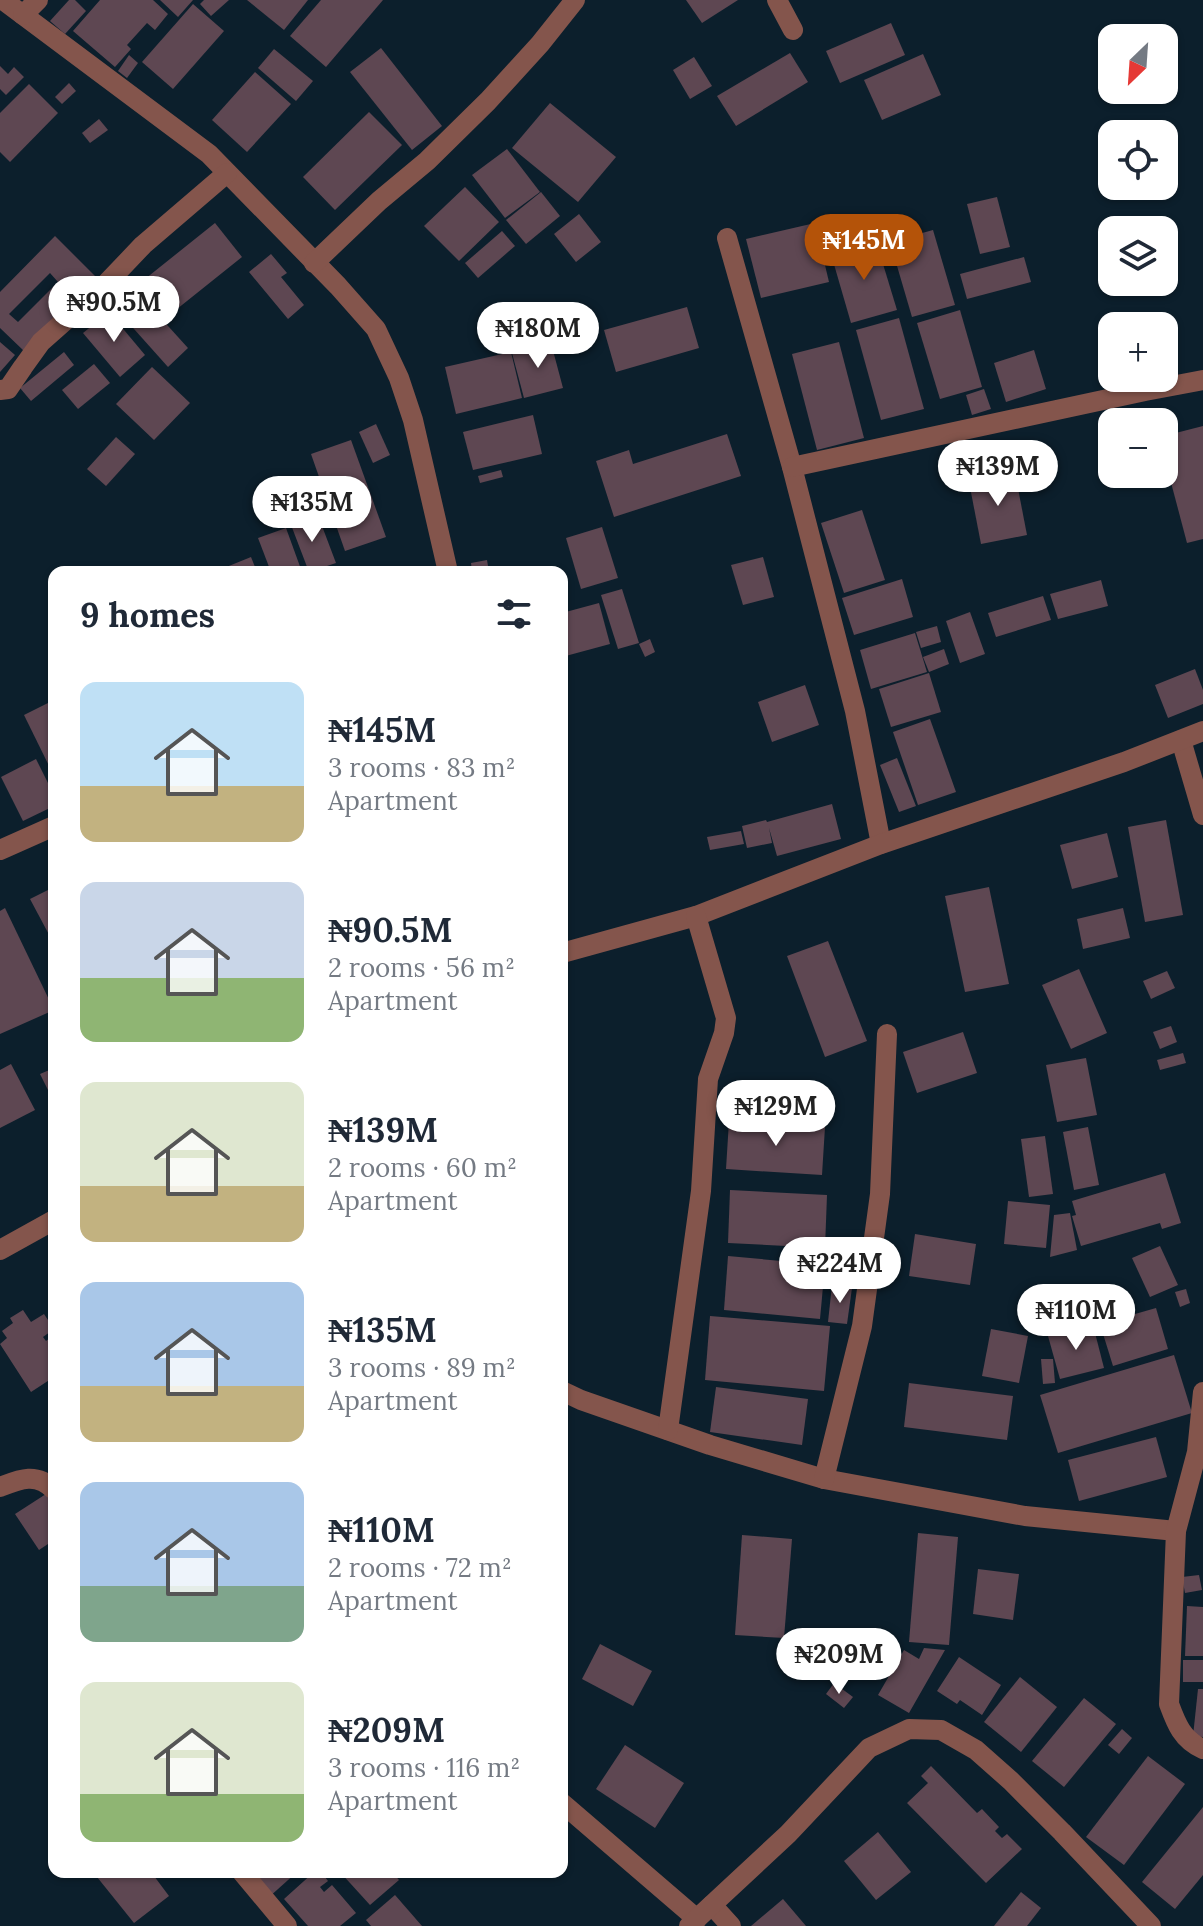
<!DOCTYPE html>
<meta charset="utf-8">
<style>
body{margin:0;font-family:Lora,serif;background:#f2f2f3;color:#1f2937;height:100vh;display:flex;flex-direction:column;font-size:30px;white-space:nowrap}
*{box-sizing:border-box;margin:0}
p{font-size:26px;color:#747a83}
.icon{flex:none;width:44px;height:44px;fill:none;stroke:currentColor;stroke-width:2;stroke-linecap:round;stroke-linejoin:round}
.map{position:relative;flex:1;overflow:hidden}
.panel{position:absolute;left:48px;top:566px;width:520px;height:1312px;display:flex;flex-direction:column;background:#fff;border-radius:16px;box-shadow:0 2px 6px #0004}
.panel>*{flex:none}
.needle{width:52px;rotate:205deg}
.controls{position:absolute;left:1098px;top:24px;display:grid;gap:16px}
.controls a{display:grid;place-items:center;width:80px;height:80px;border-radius:16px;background:#fff;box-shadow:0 2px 6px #0004;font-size:40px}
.price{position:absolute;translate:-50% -68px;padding:0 18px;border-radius:28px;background:#fff;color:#222;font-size:26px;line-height:52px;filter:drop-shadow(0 2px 4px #0008)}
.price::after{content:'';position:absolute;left:50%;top:48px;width:24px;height:18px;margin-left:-12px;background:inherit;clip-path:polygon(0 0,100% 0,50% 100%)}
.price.on{background:#b45309;color:#fff}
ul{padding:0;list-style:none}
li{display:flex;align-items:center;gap:24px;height:200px;padding:0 32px}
li span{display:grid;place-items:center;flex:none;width:224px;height:160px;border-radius:16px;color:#555}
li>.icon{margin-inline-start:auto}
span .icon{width:96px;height:96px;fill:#fffc;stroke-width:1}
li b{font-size:34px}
h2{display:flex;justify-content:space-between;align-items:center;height:96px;padding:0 32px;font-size:34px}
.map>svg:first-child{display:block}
.building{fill:#5e4752;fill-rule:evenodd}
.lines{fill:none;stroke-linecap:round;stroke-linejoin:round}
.street{stroke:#84554c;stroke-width:20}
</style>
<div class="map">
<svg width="1203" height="1926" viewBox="0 0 1203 1926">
<rect width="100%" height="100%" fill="#0c1f2c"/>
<g class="building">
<polygon points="69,0 75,0 86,11 65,34 50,21"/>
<polygon points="100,0 153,0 168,14 155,30 147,23 127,45 131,49 115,67 73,31"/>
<polygon points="160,0 193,0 178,17"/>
<polygon points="204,0 229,0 211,16 200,4"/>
<polygon points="247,0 308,0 284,30"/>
<polygon points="321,0 383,0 326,67 290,36"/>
<polygon points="686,0 738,0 702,23"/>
<polygon points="193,4 224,31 173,89 142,62"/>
<polygon points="891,23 905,55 840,83 826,51"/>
<polygon points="381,48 442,126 412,150 350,72"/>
<polygon points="274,49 313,81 296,101 258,68"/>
<polygon points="790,53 808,82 736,126 717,96"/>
<polygon points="923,54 941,95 882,120 864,80"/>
<polygon points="129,55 138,63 127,78 118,71"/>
<polygon points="694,57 712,86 690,99 673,70"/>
<polygon points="0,66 8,74 14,67 24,77 6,95 0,89"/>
<polygon points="255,72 291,104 247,152 212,120"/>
<polygon points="69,83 76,91 62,104 55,97"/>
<polygon points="29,84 58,113 10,162 0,152 0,113"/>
<polygon points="550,103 616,157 578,202 512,148"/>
<polygon points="369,112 402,145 335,210 303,177"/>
<polygon points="99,119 108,130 90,143 82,133"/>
<polygon points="507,149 540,192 505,218 472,175"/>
<polygon points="465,187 499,222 459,261 424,226"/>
<polygon points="541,192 560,216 526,244 506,220"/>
<polygon points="997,197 1010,247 980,254 967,204"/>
<polygon points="579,214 601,242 576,262 554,234"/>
<polygon points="215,223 242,257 172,313 145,279"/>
<polygon points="815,223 829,282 761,298 746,239"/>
<polygon points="933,230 955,305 912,317 890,242"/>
<polygon points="502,231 515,246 478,278 465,263"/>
<path d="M 55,236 L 97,278 L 24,351 L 0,328 L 0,292 ZM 50,273 L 58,282 L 18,322 L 9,314 Z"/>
<polygon points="876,241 897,310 851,323 831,254"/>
<polygon points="271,254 287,273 281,277 304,305 288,319 249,272"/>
<polygon points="1024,257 1031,282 967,299 960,274"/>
<polygon points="129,283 188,348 168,367 109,301"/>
<polygon points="687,307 699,348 616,372 604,330"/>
<polygon points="960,310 982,387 940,399 917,323"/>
<polygon points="109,312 145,355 120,377 83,333"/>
<polygon points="899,318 924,409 881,420 856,330"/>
<polygon points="0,342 15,355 0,372"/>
<polygon points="839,342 864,438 817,450 792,354"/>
<polygon points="551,343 563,388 524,398 512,353"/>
<polygon points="1034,350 1046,389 1006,402 994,363"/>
<polygon points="64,352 74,365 31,401 20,388"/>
<polygon points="511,352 522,398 456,414 445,367"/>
<polygon points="94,364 110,383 78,409 62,390"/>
<polygon points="152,367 190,403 154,440 116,404"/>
<polygon points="984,389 991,409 972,415 966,395"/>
<polygon points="533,415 542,454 473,470 463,432"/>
<polygon points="376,424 390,455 373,463 359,432"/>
<polygon points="1203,426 1203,539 1187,543 1164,456 1164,436"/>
<polygon points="727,434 741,476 614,517 596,461 629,450 633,464"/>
<polygon points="116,437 135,454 106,486 87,469"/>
<polygon points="351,440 386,537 345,551 311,454"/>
<polygon points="501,470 503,477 480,483 478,476"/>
<polygon points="1015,473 1027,535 981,544 969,482"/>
<polygon points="862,510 885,580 844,593 821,523"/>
<polygon points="301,513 308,531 322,526 336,563 309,572 288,517"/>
<polygon points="602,527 618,578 581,589 566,538"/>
<polygon points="286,528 302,572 271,572 258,538"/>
<polygon points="251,557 257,572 214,572"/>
<polygon points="763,557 774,597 743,605 731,565"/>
<polygon points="487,560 489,572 472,572 471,563"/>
<polygon points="902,579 913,617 854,635 842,598"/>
<polygon points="1101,580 1108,606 1058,619 1050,594"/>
<polygon points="622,589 639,643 618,649 601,595"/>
<polygon points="1043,596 1051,620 996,637 988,613"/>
<polygon points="599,603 610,644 562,657 562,613"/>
<polygon points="970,612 985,654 960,663 946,621"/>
<polygon points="937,626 941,642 921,648 916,632"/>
<polygon points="915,633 927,672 871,689 860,650"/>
<polygon points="650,639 655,652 645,657 639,644"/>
<polygon points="944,649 949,664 929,672 923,657"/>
<polygon points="1195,669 1203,690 1203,704 1168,718 1155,685"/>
<polygon points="929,673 941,712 891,727 879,689"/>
<polygon points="805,685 819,725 772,742 758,702"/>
<polygon points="54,700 54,776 24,715"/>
<polygon points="930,719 956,792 918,805 893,732"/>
<polygon points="897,758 916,806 899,812 880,765"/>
<polygon points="36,759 54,795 54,806 23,821 1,777"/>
<polygon points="832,804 841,839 777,856 769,828 772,843 747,848 742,826 766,820 767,822"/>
<polygon points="1166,820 1183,915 1145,922 1128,827"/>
<polygon points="741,831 744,844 710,850 707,837"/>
<polygon points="1107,833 1118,877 1072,889 1060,845"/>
<polygon points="54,887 54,944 30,899"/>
<polygon points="989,887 1009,984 965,992 945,896"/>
<polygon points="5,908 54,1010 0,1034 0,911"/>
<polygon points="1123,908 1130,938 1083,949 1077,919"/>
<polygon points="828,941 867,1041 825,1057 787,956"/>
<polygon points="1079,969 1107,1033 1071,1049 1042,985"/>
<polygon points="1167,971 1175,988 1151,999 1143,981"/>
<polygon points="1171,1026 1177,1042 1160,1049 1153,1032"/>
<polygon points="963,1032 977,1073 917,1093 903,1052"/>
<polygon points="1183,1053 1186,1063 1160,1070 1157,1060"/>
<polygon points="1086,1058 1097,1115 1057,1122 1046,1065"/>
<polygon points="11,1064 35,1110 0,1128 0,1070"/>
<polygon points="54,1068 54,1102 40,1074"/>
<polygon points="729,1121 825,1127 822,1175 726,1169"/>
<polygon points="1088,1127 1099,1185 1074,1190 1063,1132"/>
<polygon points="1045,1136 1053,1194 1029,1197 1021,1139"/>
<polygon points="1165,1173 1181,1223 1162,1229 1160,1223 1081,1246 1072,1216 1076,1215 1072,1201"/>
<polygon points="730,1190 827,1195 825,1248 728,1243"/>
<polygon points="1008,1201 1050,1205 1046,1248 1004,1244"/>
<polygon points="1070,1213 1077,1250 1050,1257 1054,1215"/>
<polygon points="915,1234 976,1244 970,1285 909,1276"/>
<polygon points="1160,1246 1178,1285 1150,1297 1132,1258"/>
<polygon points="728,1256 825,1265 820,1319 724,1310"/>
<polygon points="832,1285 852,1288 847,1324 828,1322"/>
<polygon points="1186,1289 1190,1303 1180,1307 1175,1292"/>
<polygon points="1156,1308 1168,1349 1113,1366 1100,1324"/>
<polygon points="23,1310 31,1322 44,1314 54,1329 43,1337 46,1341 54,1335 54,1377 31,1392 0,1344 7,1338 2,1331 13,1323 10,1318"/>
<polygon points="710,1316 830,1326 824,1391 705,1380"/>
<polygon points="1093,1325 1104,1368 1060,1379 1048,1336"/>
<polygon points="991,1329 1028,1336 1019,1383 982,1376"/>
<polygon points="1174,1355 1192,1413 1058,1453 1040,1395"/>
<polygon points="1041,1359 1053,1359 1055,1383 1043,1384"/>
<polygon points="909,1383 1013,1396 1007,1440 904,1427"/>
<polygon points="716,1387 808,1399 802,1445 710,1432"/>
<polygon points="1156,1437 1167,1477 1079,1501 1068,1460"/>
<polygon points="46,1494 54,1507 54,1540 39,1550 15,1514"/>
<polygon points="918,1533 958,1537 949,1645 909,1642"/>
<polygon points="742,1535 792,1539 784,1638 735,1635"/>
<polygon points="978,1569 1019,1574 1013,1620 973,1614"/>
<polygon points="1199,1575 1202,1590 1185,1593 1182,1577"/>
<polygon points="1187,1606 1203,1607 1203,1656 1185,1656"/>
<polygon points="600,1644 652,1671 633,1706 582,1679"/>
<polygon points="924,1648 945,1650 909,1713 878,1695 904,1650 919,1659"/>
<polygon points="959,1657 1001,1685 982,1715 960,1700 957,1704 937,1691"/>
<rect x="1183" y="1660" width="20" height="22"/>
<polygon points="1020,1677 1057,1707 1021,1752 984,1722"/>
<polygon points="834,1683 853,1697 844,1708 826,1694"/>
<polygon points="1198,1689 1203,1689 1203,1737 1193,1736"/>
<polygon points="1084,1698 1116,1724 1064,1787 1032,1761"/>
<polygon points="1122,1729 1132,1738 1119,1754 1108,1745"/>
<polygon points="625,1745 684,1783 655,1828 596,1789"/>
<polygon points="1148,1756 1185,1784 1124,1865 1086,1837"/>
<polygon points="931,1766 977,1813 982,1809 999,1827 995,1831 1002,1838 1007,1834 1022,1849 986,1883 907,1803 928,1783 921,1776"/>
<polygon points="1203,1807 1203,1875 1175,1909 1142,1882"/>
<polygon points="878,1832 911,1872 876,1900 844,1861"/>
<polygon points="93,1872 151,1872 169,1896 134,1923"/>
<polygon points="245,1872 297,1872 268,1898"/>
<polygon points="314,1872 321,1872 328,1881 320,1887 324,1892 332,1885 356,1913 340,1926 308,1926 284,1899"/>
<polygon points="340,1872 392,1872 399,1880 370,1905"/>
<polygon points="1021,1892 1041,1908 1027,1926 994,1926"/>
<polygon points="395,1895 422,1926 371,1926 366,1920"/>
<polygon points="783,1899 806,1926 751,1926"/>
</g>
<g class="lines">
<g class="street">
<polyline points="3,0 209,154 338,286 376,329 399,378 413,420 448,572"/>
<polyline points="777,0 793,30"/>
<polyline points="23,15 38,0"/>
<polyline points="727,238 792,467 855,711 881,844"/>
<polyline points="314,263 379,201 427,161 488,101 540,44 575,0"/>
<polyline points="0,390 8,389 23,367 41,342 103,287 143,245 227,173"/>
<polyline points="792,467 1145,391 1203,380"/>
<polyline points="1181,740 1203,815"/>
<polyline points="0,850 54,826"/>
<polyline points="562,953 696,916 881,844 1124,762 1203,731"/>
<polyline points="0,1250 54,1220"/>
<polyline points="562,1391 581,1400 710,1445 824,1479 1025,1516 1176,1531"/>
<path d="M 1203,1392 L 1197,1452 L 1176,1531 L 1169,1704 C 1176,1723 1182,1740 1203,1749"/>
<polyline points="668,1430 701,1191 708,1079 724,1033 726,1018 696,916"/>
<polyline points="824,1479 862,1326 880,1194 887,1034"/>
<path d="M 0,1487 C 20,1479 37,1472 54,1490"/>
<polyline points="562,1803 697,1919"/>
<polyline points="242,1872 287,1926"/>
<polyline points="712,1905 731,1926"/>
<polyline points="689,1926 788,1834 869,1748 909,1729 941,1730 976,1750 1011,1781 1062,1832 1151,1926"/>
</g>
</g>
</svg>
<div class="controls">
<a><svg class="needle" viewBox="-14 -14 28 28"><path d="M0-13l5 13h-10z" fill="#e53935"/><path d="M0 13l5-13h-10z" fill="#747a83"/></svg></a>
<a><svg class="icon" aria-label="locate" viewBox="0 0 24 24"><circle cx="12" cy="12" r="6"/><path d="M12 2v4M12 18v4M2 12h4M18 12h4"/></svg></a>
<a><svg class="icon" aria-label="layers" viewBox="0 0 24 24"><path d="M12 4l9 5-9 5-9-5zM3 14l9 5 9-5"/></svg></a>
<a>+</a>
<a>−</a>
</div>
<b class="price on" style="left:864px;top:282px">₦145M</b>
<b class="price" style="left:114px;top:344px">₦90.5M</b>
<b class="price" style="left:538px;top:370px">₦180M</b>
<b class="price" style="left:998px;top:508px">₦139M</b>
<b class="price" style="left:312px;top:544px">₦135M</b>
<b class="price" style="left:776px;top:1148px">₦129M</b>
<b class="price" style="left:840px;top:1305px">₦224M</b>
<b class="price" style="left:1076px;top:1352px">₦110M</b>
<b class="price" style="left:839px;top:1696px">₦209M</b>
<section class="panel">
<h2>9 homes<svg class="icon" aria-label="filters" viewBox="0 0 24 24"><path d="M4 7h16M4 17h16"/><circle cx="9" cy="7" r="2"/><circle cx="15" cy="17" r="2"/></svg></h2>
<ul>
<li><span style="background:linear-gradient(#bfe0f5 65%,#c2b280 0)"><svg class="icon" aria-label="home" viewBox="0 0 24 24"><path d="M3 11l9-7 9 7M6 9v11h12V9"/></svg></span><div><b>₦145M</b><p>3 rooms · 83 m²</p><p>Apartment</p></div></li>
<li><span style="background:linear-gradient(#c9d6e8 60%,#8fb573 0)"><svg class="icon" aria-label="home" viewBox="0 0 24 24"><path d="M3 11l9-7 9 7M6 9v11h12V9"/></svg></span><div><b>₦90.5M</b><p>2 rooms · 56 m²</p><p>Apartment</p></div></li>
<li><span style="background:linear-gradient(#dfe7d0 65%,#c2b280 0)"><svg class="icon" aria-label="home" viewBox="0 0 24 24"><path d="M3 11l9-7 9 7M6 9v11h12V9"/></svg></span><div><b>₦139M</b><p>2 rooms · 60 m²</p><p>Apartment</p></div></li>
<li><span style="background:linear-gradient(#a9c7e8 65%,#c2b280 0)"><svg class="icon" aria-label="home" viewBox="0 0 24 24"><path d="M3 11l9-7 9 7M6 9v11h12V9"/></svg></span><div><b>₦135M</b><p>3 rooms · 89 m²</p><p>Apartment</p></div></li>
<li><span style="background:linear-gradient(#a9c7e8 65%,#7fa58c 0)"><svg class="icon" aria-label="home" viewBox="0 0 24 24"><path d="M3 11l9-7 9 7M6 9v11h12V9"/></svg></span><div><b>₦110M</b><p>2 rooms · 72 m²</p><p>Apartment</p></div></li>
<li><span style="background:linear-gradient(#dfe7d0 70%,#8fb573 0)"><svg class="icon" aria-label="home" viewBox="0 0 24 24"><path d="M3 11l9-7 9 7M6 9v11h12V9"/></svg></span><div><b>₦209M</b><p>3 rooms · 116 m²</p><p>Apartment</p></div></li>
</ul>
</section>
</div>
